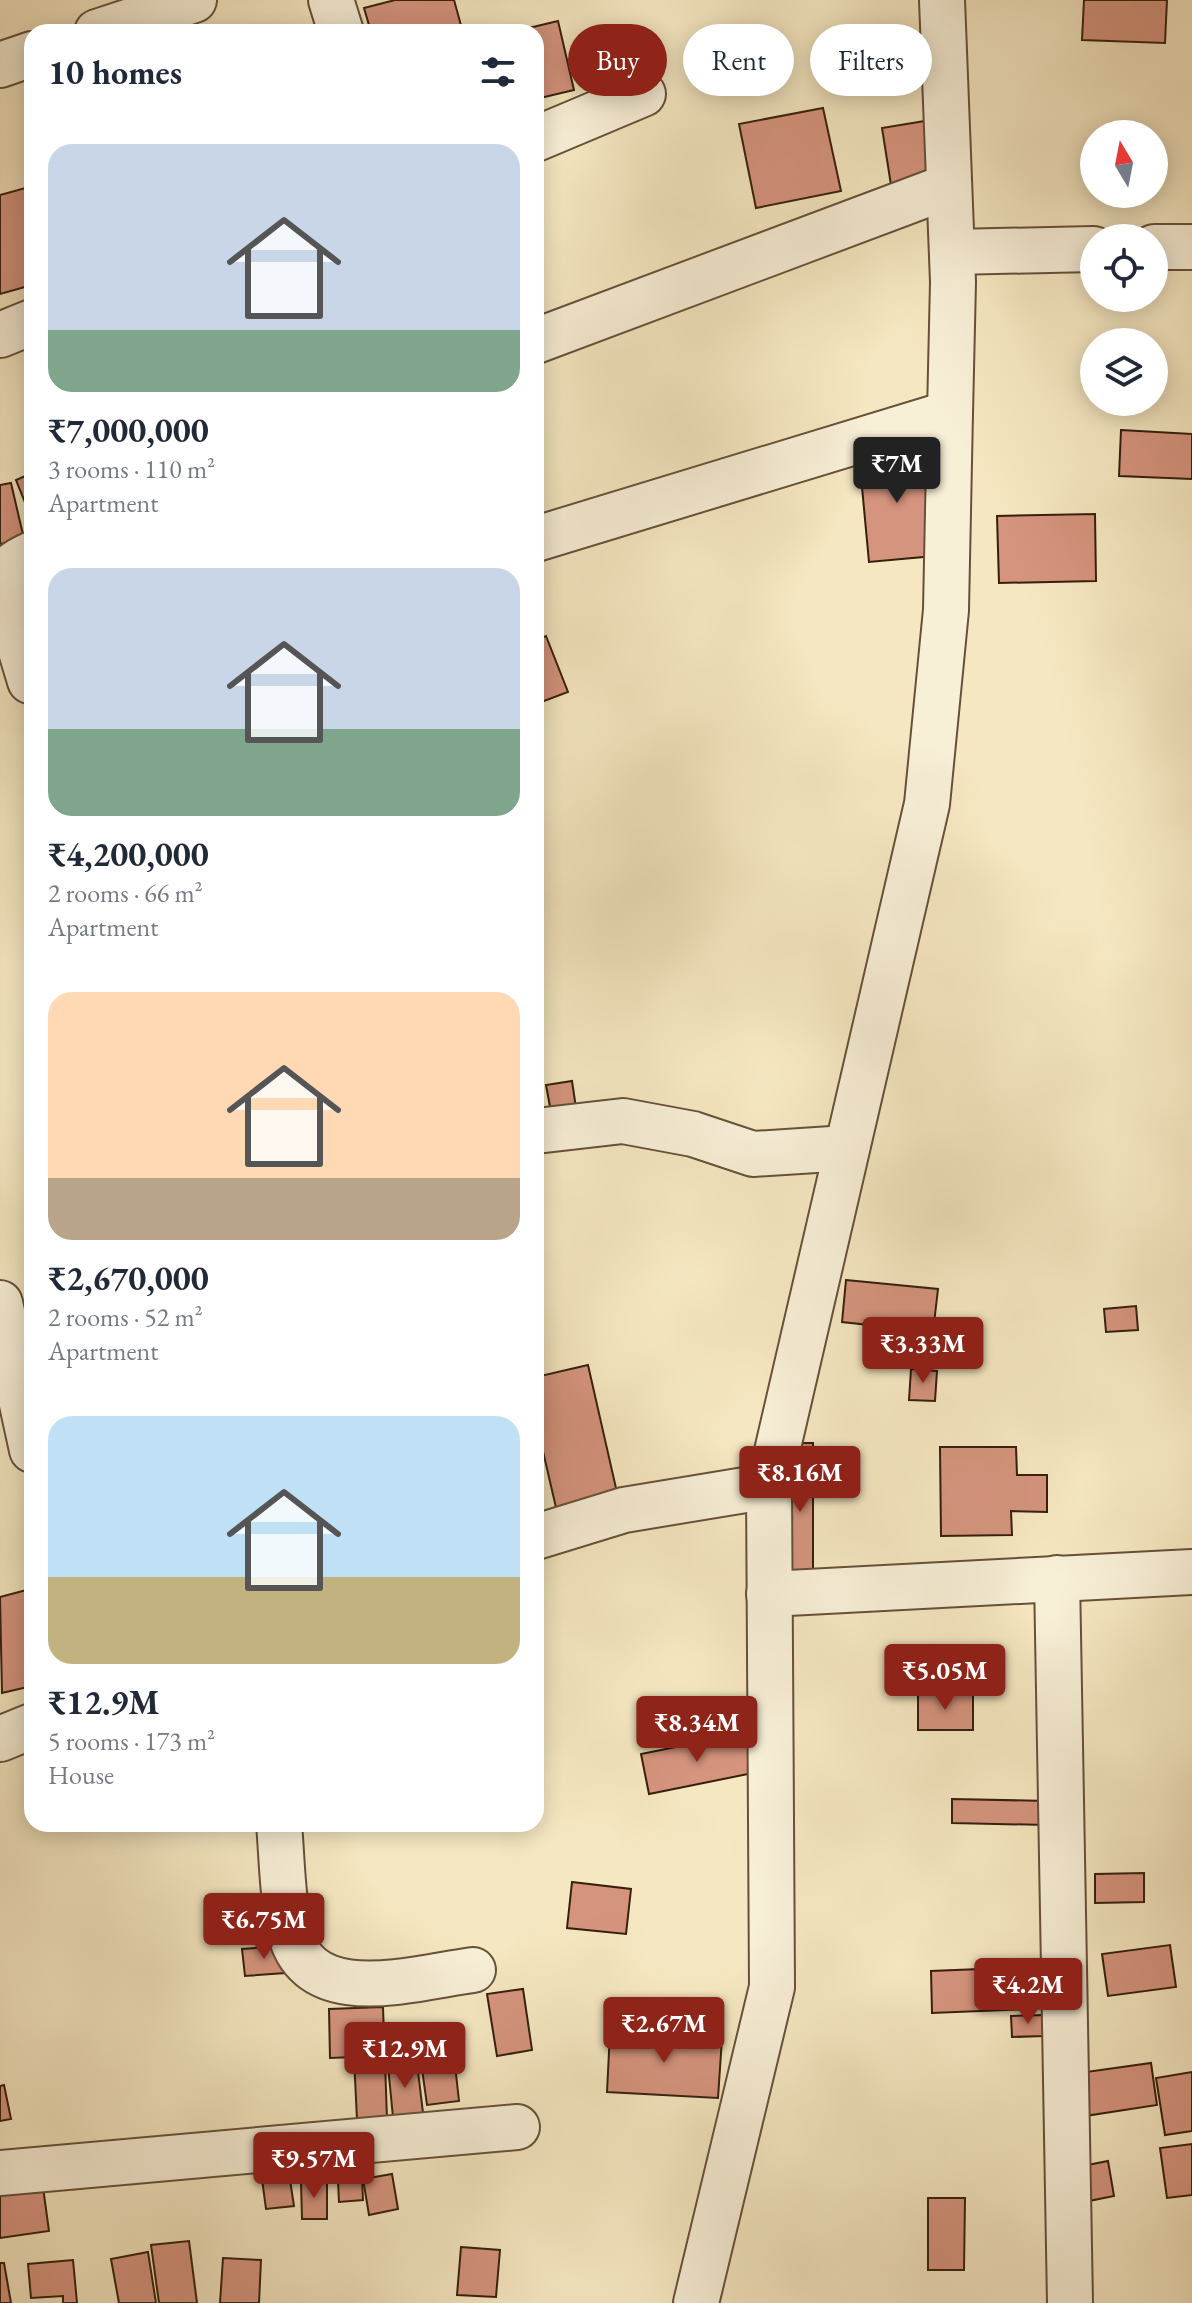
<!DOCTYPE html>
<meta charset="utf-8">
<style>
body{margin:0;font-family:"EB Garamond",serif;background:#f6f6f7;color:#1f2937;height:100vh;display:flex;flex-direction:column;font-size:30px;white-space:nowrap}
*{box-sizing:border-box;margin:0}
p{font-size:26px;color:#747a83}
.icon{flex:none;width:44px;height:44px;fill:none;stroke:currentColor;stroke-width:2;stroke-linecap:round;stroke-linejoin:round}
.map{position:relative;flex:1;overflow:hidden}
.side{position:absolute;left:24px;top:24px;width:520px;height:1808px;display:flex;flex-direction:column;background:#fff;border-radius:24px;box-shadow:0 4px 20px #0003}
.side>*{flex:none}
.guide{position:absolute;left:568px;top:24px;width:504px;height:72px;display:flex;gap:16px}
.needle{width:52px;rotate:350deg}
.controls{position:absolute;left:1080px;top:120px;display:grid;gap:16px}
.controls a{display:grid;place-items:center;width:88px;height:88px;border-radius:50%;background:#fff;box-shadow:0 4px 20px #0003;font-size:40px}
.price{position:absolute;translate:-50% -68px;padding:0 18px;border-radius:8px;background:#8f2418;color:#fff;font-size:26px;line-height:52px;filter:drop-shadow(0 2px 4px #0008)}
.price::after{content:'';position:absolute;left:50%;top:48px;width:24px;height:18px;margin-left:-12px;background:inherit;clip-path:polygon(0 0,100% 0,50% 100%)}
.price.current{background:#222;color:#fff}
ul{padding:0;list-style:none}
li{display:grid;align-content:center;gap:16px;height:424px;padding:0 24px}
li span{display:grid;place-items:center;height:248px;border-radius:24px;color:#555}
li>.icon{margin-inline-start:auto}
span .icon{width:144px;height:144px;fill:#fffc;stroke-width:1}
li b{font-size:34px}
h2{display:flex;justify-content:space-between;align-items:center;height:96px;padding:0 24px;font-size:34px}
.tag{padding:0 28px;border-radius:36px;background:#fff;box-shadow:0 4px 20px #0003;font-size:28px;line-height:72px}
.tag.current{background:#8f2418;color:#fff}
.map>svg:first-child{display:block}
.building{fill:#d5947e;stroke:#361f0b;stroke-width:2}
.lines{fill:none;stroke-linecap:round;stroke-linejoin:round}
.minor-casing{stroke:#665138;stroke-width:48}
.minor{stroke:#f8efd7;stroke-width:44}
</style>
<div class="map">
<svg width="1192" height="2303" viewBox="0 0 1192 2303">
<rect width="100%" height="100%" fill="#f5e7c1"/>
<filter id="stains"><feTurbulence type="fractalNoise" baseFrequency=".0025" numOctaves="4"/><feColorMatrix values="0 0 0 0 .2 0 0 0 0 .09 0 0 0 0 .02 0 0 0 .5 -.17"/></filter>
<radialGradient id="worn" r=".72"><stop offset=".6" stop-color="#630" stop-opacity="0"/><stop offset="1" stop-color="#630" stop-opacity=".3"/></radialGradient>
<g class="building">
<polygon points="395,0 454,0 462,29 371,32 364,8"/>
<polygon points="1084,0 1167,0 1165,43 1082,40"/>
<polygon points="558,21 574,90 536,99 536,32 512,32"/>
<polygon points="823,108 841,191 756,208 739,124"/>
<polygon points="937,119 946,176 891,185 882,128"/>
<polygon points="29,187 32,285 0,294 0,195"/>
<polygon points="1121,430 1192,434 1192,479 1119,476"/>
<polygon points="925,449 934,556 869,562 859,455"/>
<polygon points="32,473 32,520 16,480"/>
<polygon points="11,483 24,539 0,544 0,485"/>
<polygon points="1095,514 1096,581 999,583 997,516"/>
<polygon points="546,636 568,692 536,704 536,640"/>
<polygon points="572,1081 576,1108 551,1112 546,1085"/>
<polygon points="846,1280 938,1289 933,1332 842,1322"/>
<polygon points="1136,1306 1138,1330 1106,1332 1104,1309"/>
<polygon points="588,1365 618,1497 557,1512 536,1421 536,1377"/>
<polygon points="911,1369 937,1371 935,1401 909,1400"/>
<polygon points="786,1443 813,1443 813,1585 787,1585"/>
<polygon points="940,1447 1016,1447 1017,1475 1047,1475 1047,1512 1011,1511 1012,1535 941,1536"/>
<polygon points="30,1589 32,1686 2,1693 0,1597"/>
<polygon points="918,1693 973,1694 973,1730 918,1730"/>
<polygon points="745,1733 753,1773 649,1794 641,1754"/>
<polygon points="952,1799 1048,1801 1047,1825 952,1823"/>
<polygon points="1144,1873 1144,1902 1095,1903 1095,1874"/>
<polygon points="572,1882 631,1889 626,1934 567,1928"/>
<polygon points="1170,1945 1176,1987 1108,1996 1102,1954"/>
<polygon points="283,1946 285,1973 245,1976 242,1949"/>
<polygon points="1031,1967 1033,2009 932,2013 931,1971"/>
<polygon points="523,1989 532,2050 497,2056 487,1994"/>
<polygon points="383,2007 387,2119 357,2120 354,2057 330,2058 329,2009"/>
<polygon points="1043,2015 1044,2036 1012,2037 1011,2016"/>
<polygon points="610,2032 722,2038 718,2098 607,2092"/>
<polygon points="417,2063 423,2113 393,2117 388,2066"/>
<polygon points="1151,2063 1157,2105 1085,2116 1079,2073"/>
<polygon points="455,2065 459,2101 427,2105 422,2069"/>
<polygon points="1192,2072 1192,2131 1165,2135 1156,2078"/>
<polygon points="4,2085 11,2119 0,2121 0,2086"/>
<polygon points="1192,2144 1192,2195 1167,2198 1160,2148"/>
<polygon points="287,2160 294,2206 266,2209 260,2164"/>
<polygon points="1108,2161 1114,2196 1089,2201 1082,2166"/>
<polygon points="392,2174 398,2209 369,2215 363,2179"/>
<polygon points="42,2180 49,2231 0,2238 0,2186"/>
<polygon points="362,2180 363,2200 339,2202 338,2182"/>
<polygon points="301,2182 327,2182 327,2219 302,2219"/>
<polygon points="928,2198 965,2198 964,2270 928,2270"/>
<polygon points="189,2241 197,2303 159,2303 151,2245"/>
<polygon points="461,2247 500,2250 496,2297 457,2295"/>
<polygon points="148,2252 156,2303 119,2303 111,2259"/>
<polygon points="223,2258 261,2260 259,2303 220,2303"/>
<polygon points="73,2260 77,2303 63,2303 63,2296 31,2298 28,2264"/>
<polygon points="0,2263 4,2263 11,2303 0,2303"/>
</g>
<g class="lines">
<g class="minor-casing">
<g id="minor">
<polyline points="331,0 341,32"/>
<polyline points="97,32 194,0"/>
<polyline points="0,65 32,54"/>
<polyline points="536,139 643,94"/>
<polyline points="1154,247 1192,247"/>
<polyline points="952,252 1094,249"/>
<polyline points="0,335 32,322"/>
<polyline points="536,341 949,186"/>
<polyline points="536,539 950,413"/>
<path d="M 30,681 L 2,588 C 5,568 14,562 32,554"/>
<polyline points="536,1131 623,1121 693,1134 753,1154 847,1148"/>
<polyline points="0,1303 32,1450"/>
<polyline points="536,1537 624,1510 769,1486"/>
<polyline points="1057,1578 1070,2303"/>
<polyline points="769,1594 1192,1572"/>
<polyline points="0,1739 32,1726"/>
<path d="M 279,1824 C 282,1858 282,1895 289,1928 C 306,2012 412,1978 473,1970"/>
<polyline points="0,2173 517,2127"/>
<polyline points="696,2303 772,1987 769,1486 927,804 946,610 950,413 953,282 942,0"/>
</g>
</g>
<use href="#minor" class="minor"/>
</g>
<rect width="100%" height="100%" filter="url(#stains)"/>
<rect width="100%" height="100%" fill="url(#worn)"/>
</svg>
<div class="controls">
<a><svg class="needle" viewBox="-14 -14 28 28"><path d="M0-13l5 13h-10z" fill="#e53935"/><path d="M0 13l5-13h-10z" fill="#747a83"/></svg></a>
<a><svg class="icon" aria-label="locate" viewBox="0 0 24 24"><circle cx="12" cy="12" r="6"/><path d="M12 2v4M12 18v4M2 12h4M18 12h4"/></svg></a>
<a><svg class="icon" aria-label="layers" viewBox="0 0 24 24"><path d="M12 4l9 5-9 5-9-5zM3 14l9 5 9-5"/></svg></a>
</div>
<b class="price current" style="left:897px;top:505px">₹7M</b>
<b class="price" style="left:923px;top:1385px">₹3.33M</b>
<b class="price" style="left:800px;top:1514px">₹8.16M</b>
<b class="price" style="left:945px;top:1712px">₹5.05M</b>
<b class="price" style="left:697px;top:1764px">₹8.34M</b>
<b class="price" style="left:264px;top:1961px">₹6.75M</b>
<b class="price" style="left:1028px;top:2026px">₹4.2M</b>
<b class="price" style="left:664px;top:2065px">₹2.67M</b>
<b class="price" style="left:405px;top:2090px">₹12.9M</b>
<b class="price" style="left:314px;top:2200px">₹9.57M</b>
<div class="guide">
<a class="tag current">Buy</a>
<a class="tag">Rent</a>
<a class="tag">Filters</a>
</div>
<section class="side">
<h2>10 homes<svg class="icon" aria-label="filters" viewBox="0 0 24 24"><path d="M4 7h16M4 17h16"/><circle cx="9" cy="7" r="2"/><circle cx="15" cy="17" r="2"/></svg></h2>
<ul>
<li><span style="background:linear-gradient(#c9d6e8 75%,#7fa58c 0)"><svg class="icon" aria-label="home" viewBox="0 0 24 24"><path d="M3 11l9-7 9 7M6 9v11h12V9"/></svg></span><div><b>₹7,000,000</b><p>3 rooms · 110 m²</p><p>Apartment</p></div></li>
<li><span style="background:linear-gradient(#c9d6e8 65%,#7fa58c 0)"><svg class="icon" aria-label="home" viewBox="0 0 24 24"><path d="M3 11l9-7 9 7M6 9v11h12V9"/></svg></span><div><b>₹4,200,000</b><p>2 rooms · 66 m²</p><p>Apartment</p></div></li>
<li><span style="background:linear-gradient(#ffd9b3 75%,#b9a48a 0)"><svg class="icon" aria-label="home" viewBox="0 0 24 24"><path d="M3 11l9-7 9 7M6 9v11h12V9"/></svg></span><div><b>₹2,670,000</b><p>2 rooms · 52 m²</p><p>Apartment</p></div></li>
<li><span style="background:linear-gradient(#bfe0f5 65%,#c2b280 0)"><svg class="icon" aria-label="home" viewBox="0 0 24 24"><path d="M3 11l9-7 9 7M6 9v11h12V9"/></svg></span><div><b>₹12.9M</b><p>5 rooms · 173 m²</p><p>House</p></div></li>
</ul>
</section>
</div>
